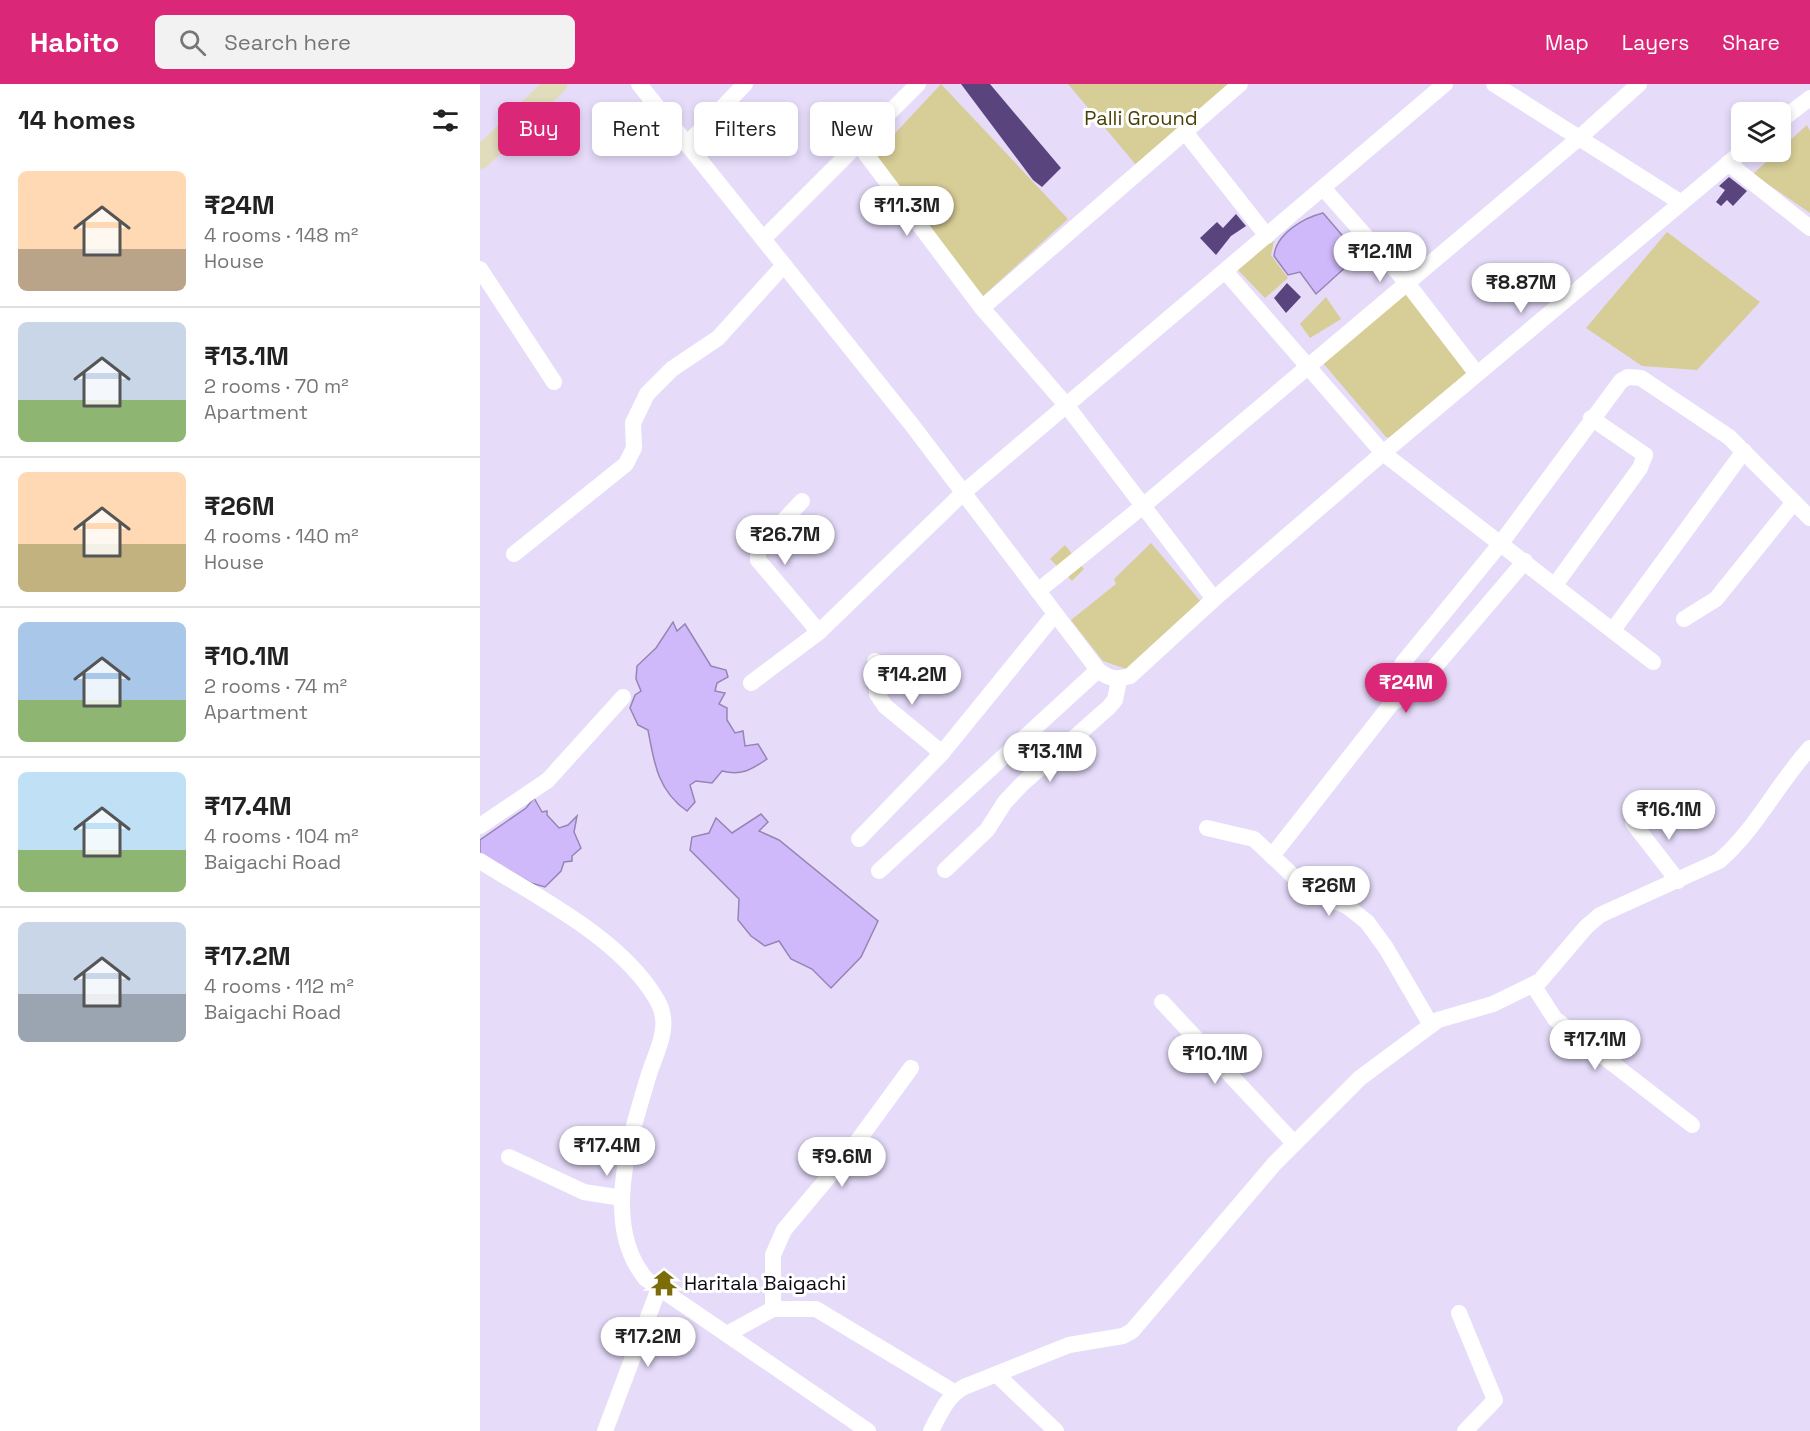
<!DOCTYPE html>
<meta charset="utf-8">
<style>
body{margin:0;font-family:"Space Grotesk",sans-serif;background:#f2f2f2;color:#222;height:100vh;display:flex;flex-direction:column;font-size:22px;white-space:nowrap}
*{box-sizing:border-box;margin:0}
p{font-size:20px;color:#767676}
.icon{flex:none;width:33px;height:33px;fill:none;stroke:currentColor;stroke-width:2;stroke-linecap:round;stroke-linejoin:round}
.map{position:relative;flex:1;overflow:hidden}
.drawer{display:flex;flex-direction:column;background:#fff;width:480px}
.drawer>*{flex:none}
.banner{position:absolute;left:18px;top:18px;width:570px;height:54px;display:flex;gap:12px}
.controls{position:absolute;left:1251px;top:18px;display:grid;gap:12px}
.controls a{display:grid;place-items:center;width:60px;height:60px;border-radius:9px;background:#fff;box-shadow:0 3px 9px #0003;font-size:30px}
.price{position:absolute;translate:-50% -51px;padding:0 14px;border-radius:21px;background:#fff;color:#222;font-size:20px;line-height:39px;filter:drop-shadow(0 2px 3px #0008)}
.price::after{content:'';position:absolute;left:50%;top:36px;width:18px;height:14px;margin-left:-9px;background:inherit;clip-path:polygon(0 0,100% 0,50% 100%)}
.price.current{background:#db2777;color:#fff}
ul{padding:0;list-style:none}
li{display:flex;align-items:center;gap:18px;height:150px;padding:0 18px}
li+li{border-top:2px solid #e0e0e0}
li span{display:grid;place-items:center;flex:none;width:168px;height:120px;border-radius:9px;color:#555}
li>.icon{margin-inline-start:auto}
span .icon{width:72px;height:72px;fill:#fffc;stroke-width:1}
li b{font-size:26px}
h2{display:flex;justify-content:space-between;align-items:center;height:72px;padding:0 18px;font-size:26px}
.tag{padding:0 21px;border-radius:9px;background:#fff;box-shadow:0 3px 9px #0003;font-size:21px;line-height:54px}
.tag.current{background:#db2777;color:#fff}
header{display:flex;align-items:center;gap:36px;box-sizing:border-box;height:84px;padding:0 30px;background:#db2777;color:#fff}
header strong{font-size:28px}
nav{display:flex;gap:33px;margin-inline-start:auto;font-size:21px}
.search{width:420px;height:54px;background:#f2f2f2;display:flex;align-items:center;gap:15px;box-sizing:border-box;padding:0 21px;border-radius:9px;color:#767676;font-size:22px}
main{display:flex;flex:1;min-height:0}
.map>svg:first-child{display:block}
.green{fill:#d7cd96}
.water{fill:#d0b9fa;stroke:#9684b5;stroke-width:1.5}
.building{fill:#5a447d}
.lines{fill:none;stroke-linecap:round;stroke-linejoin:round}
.minor{stroke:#fff;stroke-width:16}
.secondary{stroke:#e1dcbc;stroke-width:22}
.labels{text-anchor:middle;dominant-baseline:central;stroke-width:6;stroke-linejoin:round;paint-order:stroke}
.park-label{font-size:20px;fill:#493f03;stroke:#fff}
.poi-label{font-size:20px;fill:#0e0a14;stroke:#fff;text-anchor:start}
</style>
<header>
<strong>Habito</strong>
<div class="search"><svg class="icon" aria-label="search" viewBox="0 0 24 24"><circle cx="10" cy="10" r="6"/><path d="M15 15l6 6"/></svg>Search here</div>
<nav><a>Map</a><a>Layers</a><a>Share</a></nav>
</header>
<main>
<section class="drawer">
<h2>14 homes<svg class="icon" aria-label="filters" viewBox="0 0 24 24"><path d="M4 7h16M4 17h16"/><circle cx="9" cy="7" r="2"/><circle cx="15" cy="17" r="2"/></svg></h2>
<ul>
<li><span style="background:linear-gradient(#ffd9b3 65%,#b9a48a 0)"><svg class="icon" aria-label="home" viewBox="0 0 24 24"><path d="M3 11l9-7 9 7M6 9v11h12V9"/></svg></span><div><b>₹24M</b><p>4 rooms · 148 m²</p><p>House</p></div></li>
<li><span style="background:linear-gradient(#c9d6e8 65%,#8fb573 0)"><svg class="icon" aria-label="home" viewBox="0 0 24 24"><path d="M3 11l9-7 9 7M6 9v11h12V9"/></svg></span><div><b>₹13.1M</b><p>2 rooms · 70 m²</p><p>Apartment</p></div></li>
<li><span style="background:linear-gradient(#ffd9b3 60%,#c2b280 0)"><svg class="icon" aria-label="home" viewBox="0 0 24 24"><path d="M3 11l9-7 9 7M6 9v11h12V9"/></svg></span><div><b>₹26M</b><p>4 rooms · 140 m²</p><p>House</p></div></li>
<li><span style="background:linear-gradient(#a9c7e8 65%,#8fb573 0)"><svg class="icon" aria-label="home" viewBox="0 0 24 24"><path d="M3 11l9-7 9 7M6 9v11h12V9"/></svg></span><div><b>₹10.1M</b><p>2 rooms · 74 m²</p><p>Apartment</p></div></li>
<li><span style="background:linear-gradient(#bfe0f5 65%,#8fb573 0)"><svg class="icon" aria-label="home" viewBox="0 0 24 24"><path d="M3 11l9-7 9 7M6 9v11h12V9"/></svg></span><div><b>₹17.4M</b><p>4 rooms · 104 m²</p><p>Baigachi Road</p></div></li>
<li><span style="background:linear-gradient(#c9d6e8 60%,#9aa5b1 0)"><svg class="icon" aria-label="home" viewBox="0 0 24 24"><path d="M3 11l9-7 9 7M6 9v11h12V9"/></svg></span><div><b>₹17.2M</b><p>4 rooms · 112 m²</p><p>Baigachi Road</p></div></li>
</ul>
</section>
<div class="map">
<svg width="1330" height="1347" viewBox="0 0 1330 1347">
<rect width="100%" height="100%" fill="#e6dcfa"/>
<g class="green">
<polygon points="461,0 588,135 503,212 392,74"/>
<polygon points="588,0 756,0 657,82"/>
<polygon points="1327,41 1330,47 1330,129 1273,90"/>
<polygon points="1187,148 1280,218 1217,286 1162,282 1106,244"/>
<polygon points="791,157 794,157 791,171 808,194 785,214 757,185"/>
<polygon points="926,201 993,290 916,356 906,353 837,272"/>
<polygon points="846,213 861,235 830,254 820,240"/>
<polygon points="671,459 722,519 646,585 623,577 591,536 636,500 634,495"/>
<polygon points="585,461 604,485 592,497 570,475"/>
</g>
<g class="water">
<path d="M 843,129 L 879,171 L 836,210 L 820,188 L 808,191 L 794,172 C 796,150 823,134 843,129 Z"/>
<path d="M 193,538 L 197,547 L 205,540 L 231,582 L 246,586 L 248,593 L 237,599 L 235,607 L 245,609 L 239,620 L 247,624 L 247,636 L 255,649 L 263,647 L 265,662 L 278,660 L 287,675 C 271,686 261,692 242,687 L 232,699 L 216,697 L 210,701 L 215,718 L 207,727 C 178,707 174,679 168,646 L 158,641 L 150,624 L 155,611 L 161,607 L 156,595 L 157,582 L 176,564 Z"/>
<polygon points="54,714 62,728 67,727 67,731 79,744 88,741 97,732 94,748 101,764 92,772 92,777 84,778 81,787 65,803 51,799 0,770 0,756 46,724"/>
<polygon points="281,730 288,738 279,747 299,756 398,837 381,873 351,904 332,885 311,875 299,857 285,862 271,852 258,836 259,815 210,766 212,753 229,749 236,734 252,749"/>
</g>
<g class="building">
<polygon points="481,0 510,0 581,84 562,103 553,96"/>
<polygon points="1249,93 1267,107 1253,122 1247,116 1241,122 1236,118 1245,106 1239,102"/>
<polygon points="756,130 766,142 751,152 736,171 720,154 737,138 743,144"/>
<polygon points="807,199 821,213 806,229 794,214"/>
</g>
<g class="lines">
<g class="minor">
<path d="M 159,0 L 432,341 L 618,586 C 629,595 636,596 650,592 L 734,515 L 903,369 L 1262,68"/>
<polyline points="1014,0 1200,118"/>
<polyline points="1300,37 1330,14"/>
<polyline points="705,48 787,152"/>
<polyline points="207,60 265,0"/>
<polyline points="379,61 502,224 587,322 734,515"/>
<polyline points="1248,79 1330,144"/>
<polyline points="844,105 927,199 997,290"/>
<polyline points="283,155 438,0"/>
<polyline points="0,185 74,298"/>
<polyline points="745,187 903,369 1173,578"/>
<polyline points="502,224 760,0"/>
<polyline points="322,417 278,464 278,476 339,548"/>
<polyline points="34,470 146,380 154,364 153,339 167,310 192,285 238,254 304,181"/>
<polyline points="1075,501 1160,384 1165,371 1111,334"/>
<polyline points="558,507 663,422 1099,54 1159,0"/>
<polyline points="1204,535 1236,515 1314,418"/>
<polyline points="1133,546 1264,367"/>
<polyline points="395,577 397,610 405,622 462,669"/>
<polyline points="922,580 1021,459 1141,297 1148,293 1161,294 1249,353 1330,434"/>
<polyline points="271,599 339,548 484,408 965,0"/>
<polyline points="1153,739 1198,797"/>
<polyline points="0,742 68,696 143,613"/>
<polyline points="727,744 774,755 828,806 867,822 887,838 906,864 951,941"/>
<polyline points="379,755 462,669 575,530"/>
<polyline points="792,772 912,619 935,606 1045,477"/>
<path d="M 0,777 C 59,814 142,855 177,916 C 192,941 177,966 169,990 C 151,1051 120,1140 166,1195 L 388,1347"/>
<polyline points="465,786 507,746 525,718 542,700 629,623 635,616 639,596"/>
<polyline points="399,787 618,586"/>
<polyline points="1053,901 1075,935 1212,1041"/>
<polyline points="682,918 814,1059"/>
<polyline points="29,1073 104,1108 142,1114"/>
<polyline points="293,1225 293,1171 304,1146 371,1066 431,984"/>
<polyline points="979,1229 1015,1316 985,1347"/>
<polyline points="247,1250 293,1225 336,1225 474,1308"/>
<polyline points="516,1290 576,1347"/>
<polyline points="125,1347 179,1204"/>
<path d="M 451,1347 C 460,1330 467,1312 484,1303 L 589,1261 L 643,1252 L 652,1247 L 795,1079 L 880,994 L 958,936 L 1013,920 L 1060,897 L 1106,843 L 1120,831 L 1239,777 C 1274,748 1298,699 1330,664"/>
</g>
<polyline class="secondary" points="0,74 76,0"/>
</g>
<defs>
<g id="temple-bare" transform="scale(2.07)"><path d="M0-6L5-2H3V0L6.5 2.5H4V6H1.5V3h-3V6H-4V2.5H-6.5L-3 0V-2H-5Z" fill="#7d6d08" stroke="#fff" stroke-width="2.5" paint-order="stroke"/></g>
</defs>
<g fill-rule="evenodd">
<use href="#temple-bare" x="184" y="1199"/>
</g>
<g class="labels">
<g class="park-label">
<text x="661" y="34">Palli Ground</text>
</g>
<g class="poi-label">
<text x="204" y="1199">Haritala Baigachi</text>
</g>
</g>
</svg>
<div class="controls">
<a><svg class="icon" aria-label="layers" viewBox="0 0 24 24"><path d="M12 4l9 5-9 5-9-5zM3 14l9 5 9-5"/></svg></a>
</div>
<b class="price" style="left:427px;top:153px">₹11.3M</b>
<b class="price" style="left:900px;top:199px">₹12.1M</b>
<b class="price" style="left:1041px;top:230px">₹8.87M</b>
<b class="price" style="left:305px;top:482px">₹26.7M</b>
<b class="price" style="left:432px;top:622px">₹14.2M</b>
<b class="price current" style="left:926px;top:630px">₹24M</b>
<b class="price" style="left:570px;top:699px">₹13.1M</b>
<b class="price" style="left:1189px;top:757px">₹16.1M</b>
<b class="price" style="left:849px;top:833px">₹26M</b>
<b class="price" style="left:1115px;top:987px">₹17.1M</b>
<b class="price" style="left:735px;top:1001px">₹10.1M</b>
<b class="price" style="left:127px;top:1093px">₹17.4M</b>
<b class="price" style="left:362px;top:1104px">₹9.6M</b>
<b class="price" style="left:168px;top:1284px">₹17.2M</b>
<div class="banner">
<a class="tag current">Buy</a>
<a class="tag">Rent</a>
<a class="tag">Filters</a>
<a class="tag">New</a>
</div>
</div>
</main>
